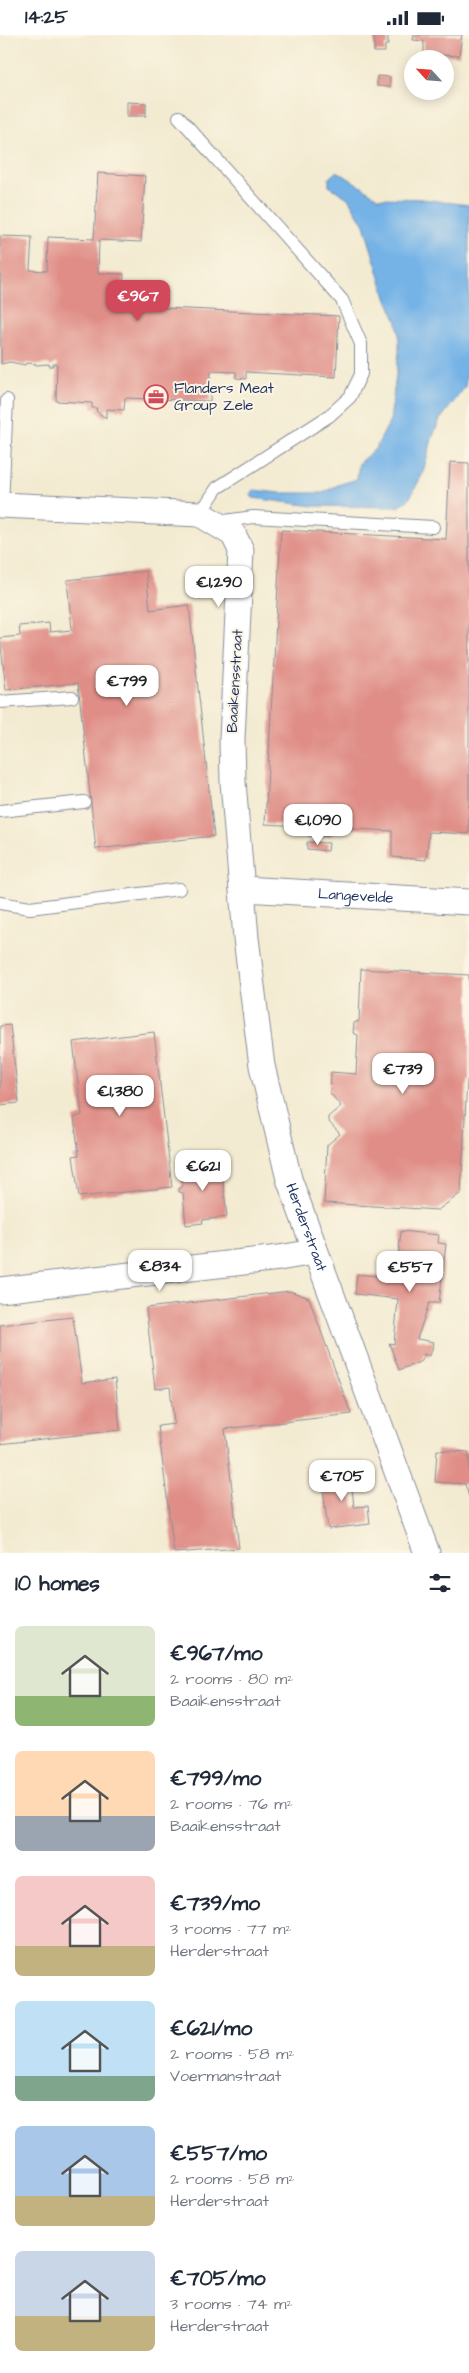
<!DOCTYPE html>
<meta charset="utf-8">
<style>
body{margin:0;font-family:"Architects Daughter",sans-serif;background:#f2f2f3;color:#1f2937;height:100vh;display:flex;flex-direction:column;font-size:19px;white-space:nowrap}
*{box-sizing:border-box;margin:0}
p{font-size:16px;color:#747a83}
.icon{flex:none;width:28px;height:28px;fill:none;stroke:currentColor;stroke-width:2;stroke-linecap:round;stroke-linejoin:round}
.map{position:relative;height:1518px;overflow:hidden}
.side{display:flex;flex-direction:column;background:#fff;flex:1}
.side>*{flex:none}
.needle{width:32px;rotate:296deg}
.buttons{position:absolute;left:404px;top:15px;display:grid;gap:10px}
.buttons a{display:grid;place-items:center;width:50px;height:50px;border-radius:50%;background:#fff;box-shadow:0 2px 12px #0003;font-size:25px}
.price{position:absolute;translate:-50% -42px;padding:0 11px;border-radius:10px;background:#fff;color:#222;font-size:16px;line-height:32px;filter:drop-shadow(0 1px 2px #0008)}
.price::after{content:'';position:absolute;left:50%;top:30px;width:15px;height:11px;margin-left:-8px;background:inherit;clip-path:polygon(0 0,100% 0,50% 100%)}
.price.on{background:#d1495b;color:#fff}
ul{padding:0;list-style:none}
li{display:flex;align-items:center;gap:15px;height:125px;padding:0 15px}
li span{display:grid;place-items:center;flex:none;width:140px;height:100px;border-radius:8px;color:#555}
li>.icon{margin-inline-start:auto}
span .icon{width:60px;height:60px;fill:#fffc;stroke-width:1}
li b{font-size:21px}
h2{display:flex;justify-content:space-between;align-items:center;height:60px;padding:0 15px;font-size:21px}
.status{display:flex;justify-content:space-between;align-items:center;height:35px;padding:0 25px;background:#fff;direction:ltr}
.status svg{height:14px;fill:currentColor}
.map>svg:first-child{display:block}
.water{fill:#74b3e7;stroke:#4871a2}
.building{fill:#df8d86}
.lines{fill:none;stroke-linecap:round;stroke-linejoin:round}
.lane-casing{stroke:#878d98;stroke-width:14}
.street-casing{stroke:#878d98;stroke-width:27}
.lane{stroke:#fff;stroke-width:12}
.street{stroke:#fff;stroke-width:25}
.labels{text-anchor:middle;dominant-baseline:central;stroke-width:4;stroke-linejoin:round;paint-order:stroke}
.poi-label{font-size:15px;fill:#1b2f5e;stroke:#fcf5e5;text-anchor:start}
.street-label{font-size:15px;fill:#1b2f5e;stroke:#fcf5e5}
</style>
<div class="status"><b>14:25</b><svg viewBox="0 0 49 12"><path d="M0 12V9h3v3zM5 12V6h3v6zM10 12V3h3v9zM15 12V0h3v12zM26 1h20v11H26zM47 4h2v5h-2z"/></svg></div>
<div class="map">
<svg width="469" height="1518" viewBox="0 0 469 1518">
<rect width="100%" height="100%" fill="#fcf5e5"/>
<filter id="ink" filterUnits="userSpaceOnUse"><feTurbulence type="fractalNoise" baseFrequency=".02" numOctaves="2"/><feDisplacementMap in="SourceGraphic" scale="10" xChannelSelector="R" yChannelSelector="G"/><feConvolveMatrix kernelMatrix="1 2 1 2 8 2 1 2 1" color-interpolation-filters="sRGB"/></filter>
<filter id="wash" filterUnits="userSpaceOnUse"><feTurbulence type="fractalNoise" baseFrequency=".0096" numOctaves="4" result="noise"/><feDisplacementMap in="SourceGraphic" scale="20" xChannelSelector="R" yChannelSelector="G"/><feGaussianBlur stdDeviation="1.12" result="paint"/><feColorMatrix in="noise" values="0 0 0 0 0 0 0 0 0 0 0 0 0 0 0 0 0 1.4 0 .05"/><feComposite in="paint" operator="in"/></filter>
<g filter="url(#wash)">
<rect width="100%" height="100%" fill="#f3ebd1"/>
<polygon class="water" points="337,136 379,163 422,164 469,170 469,316 465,352 439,386 432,404 422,440 409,464 399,472 314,471 253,463 251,460 254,455 279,458 323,458 338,450 357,444 359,428 376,413 390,386 399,317 399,301 397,287 386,262 364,190 348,163 329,151 329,143"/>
<g id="blocks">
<g class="building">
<polygon points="374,0 388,0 388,10 385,10 385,17 374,17"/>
<polygon points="414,0 462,0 459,21 424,19 424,6 413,5"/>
<polygon points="377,41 390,42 390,52 377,51"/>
<polygon points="127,67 146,68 146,81 127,81"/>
<polygon points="98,138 145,141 141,207 99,205 98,238 124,239 122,271 339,281 336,342 246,337 246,344 236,343 236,337 211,336 210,366 125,363 124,375 106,374 106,383 96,376 97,373 92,373 92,368 56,366 57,329 53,329 53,331 49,331 49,329 36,330 36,329 26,328 25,330 10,327 1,329 0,201 32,202 30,235 47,236 48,202 94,204"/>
<polygon points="450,427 469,428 469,799 429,797 426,825 392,822 392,796 265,789 281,495 446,504"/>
<polygon points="146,536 150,575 189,570 214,801 96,814 78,648 6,655 0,603 20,601 19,591 49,588 50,597 72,595 67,545"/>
<polygon points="308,793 330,794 330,801 308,801"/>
<polygon points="307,807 329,808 328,816 307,814"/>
<polygon points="361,934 469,940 469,1045 467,1045 461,1158 438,1175 324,1168 327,1110 340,1099 328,1086 328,1082 341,1071 330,1058 331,1037 356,1039 358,1000 353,998 354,988 359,986"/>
<polygon points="10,990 19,1068 0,1070 0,991"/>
<polygon points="154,997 172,1152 79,1162 73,1121 79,1120 74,1083 82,1080 73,1007"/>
<polygon points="221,1127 227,1182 202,1185 203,1188 186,1190 183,1158 179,1157 179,1153 182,1151 180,1131"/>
<polygon points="401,1196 439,1200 438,1208 446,1209 439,1268 429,1268 417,1304 434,1307 430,1321 424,1319 422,1326 399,1335 389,1308 394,1309 398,1264 355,1259 357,1239 396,1243"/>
<polygon points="290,1256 309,1263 351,1379 225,1394 239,1513 174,1518 158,1391 174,1389 170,1352 155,1354 146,1273"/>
<polygon points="73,1282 82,1348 115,1344 120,1395 0,1409 0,1290"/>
<polygon points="437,1415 469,1417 469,1462 465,1449 435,1447"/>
<polygon points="350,1435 354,1472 368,1471 370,1489 328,1494 321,1439"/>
</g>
</g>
</g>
<g filter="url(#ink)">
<use href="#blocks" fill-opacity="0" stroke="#878d98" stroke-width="1"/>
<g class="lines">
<g class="lane-casing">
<g id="lane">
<polyline points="179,82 342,265 361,309 361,339 350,362 329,381 217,453 200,479"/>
<polyline points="2,470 7,365"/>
<polyline points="218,487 253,482 433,492"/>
<polyline points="0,667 72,662"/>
<polyline points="0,776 84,767"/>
<polyline points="0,868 30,873 179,854"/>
</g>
</g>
<g class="street-casing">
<g id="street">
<path id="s1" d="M 0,470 L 200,479 L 233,499 L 241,515 L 232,704 L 233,747 L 246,903 L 262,1031 L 289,1144 L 427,1518"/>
<path id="s2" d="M 242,854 L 469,867"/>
<polyline points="0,1255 279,1223 314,1217"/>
</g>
</g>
<use href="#lane" class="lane"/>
<use href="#street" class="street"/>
</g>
</g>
<defs>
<g id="office-ring" transform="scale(1.25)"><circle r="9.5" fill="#fcf5e5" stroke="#d1495b" stroke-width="1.5"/><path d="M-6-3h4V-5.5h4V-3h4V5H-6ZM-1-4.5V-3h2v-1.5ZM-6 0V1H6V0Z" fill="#d1495b"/></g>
</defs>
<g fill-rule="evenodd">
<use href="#office-ring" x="156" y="362"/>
</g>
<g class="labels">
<g class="poi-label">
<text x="174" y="353">Flanders Meat<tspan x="174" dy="17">Group Zele</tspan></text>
</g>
<g class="street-label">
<text transform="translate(235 646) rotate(-87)">Baaikensstraat</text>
<text stroke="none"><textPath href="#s2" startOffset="114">Langevelde</textPath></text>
<text stroke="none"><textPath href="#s1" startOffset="942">Herderstraat</textPath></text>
</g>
</g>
</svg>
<div class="buttons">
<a><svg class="needle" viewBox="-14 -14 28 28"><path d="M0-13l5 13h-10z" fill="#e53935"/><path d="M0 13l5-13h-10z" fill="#747a83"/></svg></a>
</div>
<b class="price on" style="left:138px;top:287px">€967</b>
<b class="price" style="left:219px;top:573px">€1,290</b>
<b class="price" style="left:127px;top:672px">€799</b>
<b class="price" style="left:318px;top:811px">€1,090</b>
<b class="price" style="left:403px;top:1060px">€739</b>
<b class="price" style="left:120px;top:1082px">€1,380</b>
<b class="price" style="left:203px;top:1157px">€621</b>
<b class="price" style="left:160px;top:1257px">€834</b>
<b class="price" style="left:410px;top:1258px">€557</b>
<b class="price" style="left:342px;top:1467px">€705</b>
</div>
<section class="side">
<h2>10 homes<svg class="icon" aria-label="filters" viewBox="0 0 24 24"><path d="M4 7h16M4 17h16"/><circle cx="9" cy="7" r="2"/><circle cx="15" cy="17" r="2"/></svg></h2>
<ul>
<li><span style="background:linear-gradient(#dfe7d0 70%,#8fb573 0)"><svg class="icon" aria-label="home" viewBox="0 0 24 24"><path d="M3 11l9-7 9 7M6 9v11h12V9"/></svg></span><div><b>€967/mo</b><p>2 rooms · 80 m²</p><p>Baaikensstraat</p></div></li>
<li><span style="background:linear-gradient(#ffd9b3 65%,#9aa5b1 0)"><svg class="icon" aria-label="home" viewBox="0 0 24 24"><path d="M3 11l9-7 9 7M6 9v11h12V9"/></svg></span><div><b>€799/mo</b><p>2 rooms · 76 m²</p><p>Baaikensstraat</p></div></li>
<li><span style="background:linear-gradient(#f6c9c9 70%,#c2b280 0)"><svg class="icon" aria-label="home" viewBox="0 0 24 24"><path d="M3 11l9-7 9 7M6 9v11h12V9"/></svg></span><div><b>€739/mo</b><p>3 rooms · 77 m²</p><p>Herderstraat</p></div></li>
<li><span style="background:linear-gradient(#bfe0f5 75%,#7fa58c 0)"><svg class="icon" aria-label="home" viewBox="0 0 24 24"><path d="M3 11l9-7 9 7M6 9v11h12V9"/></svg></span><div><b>€621/mo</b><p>2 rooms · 58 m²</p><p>Voermanstraat</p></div></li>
<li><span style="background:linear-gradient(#a9c7e8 70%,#c2b280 0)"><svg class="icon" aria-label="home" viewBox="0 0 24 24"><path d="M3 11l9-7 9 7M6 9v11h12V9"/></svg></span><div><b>€557/mo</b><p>2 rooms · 58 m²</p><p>Herderstraat</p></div></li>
<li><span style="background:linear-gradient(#c9d6e8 65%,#c2b280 0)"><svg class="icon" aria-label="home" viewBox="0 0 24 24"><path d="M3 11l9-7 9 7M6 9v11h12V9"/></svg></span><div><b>€705/mo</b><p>3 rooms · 74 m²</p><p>Herderstraat</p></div></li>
</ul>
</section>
